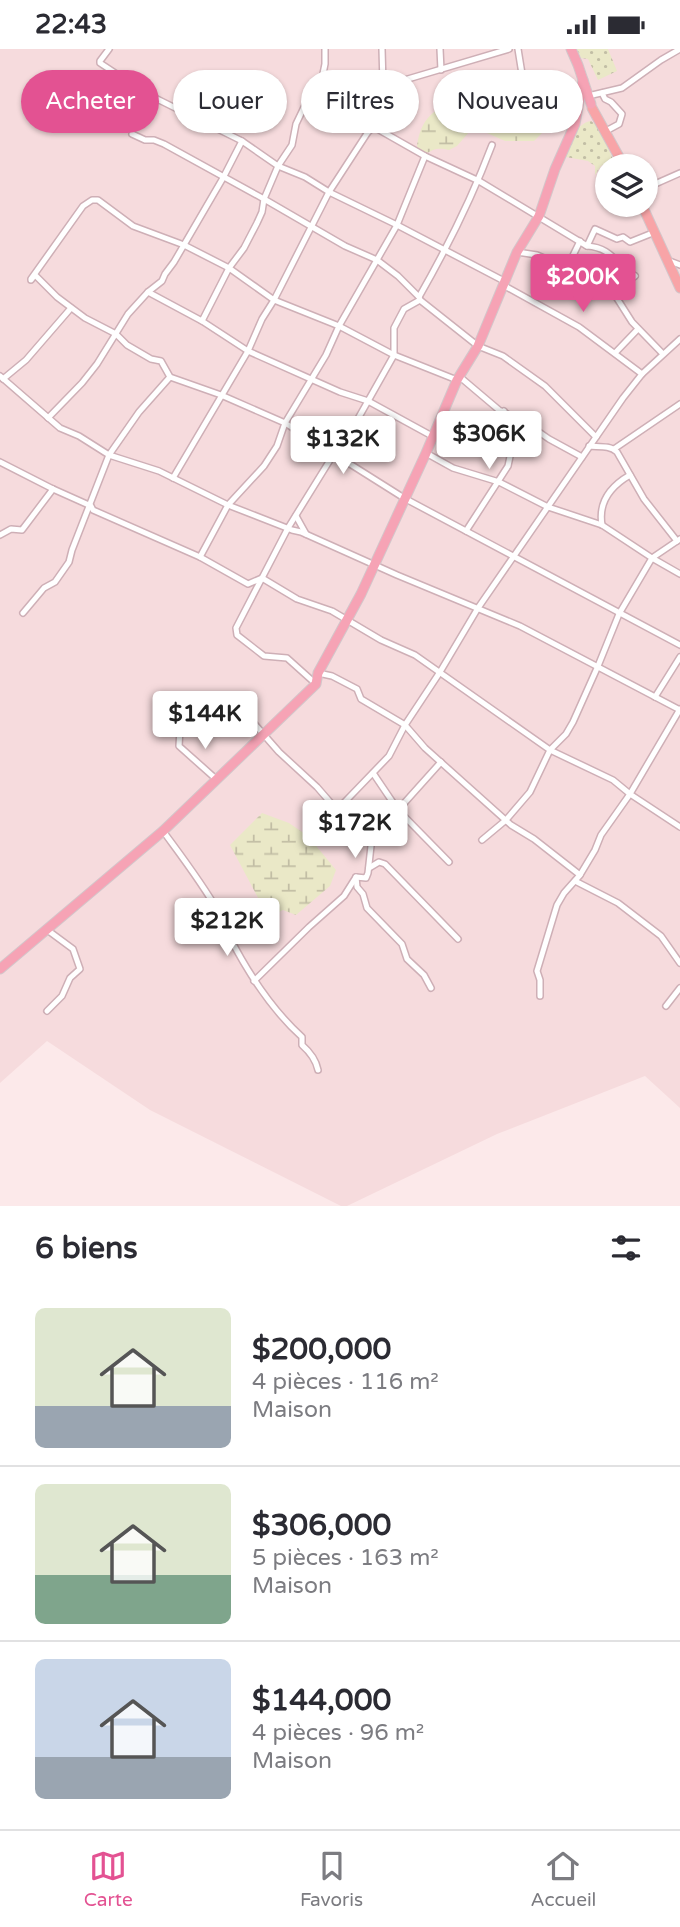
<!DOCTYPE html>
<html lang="fr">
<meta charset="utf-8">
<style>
body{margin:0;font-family:"Varela Round",sans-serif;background:#f7f7f7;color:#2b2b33;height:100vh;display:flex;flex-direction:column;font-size:26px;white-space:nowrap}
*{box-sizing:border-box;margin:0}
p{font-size:23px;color:#7c7c81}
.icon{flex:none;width:38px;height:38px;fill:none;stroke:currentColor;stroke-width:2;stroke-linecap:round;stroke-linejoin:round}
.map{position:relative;height:1157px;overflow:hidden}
.side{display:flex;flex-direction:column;background:#fff;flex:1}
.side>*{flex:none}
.hud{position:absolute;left:21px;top:21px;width:639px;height:63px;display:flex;gap:14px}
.buttons{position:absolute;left:595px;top:105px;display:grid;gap:14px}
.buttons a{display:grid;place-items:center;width:63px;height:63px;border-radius:50%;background:#fff;box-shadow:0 2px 5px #0004;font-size:35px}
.price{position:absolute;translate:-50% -60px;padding:0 16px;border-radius:7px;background:#fff;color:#222;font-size:23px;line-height:46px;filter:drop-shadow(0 2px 4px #0008)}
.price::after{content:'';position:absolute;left:50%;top:42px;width:21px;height:16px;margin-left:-10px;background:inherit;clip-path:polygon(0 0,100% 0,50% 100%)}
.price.current{background:#e35292;color:#fff}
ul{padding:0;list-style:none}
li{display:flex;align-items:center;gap:21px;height:175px;padding:0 35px}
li+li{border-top:2px solid #e1e1e2}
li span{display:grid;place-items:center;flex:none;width:196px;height:140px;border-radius:10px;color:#555}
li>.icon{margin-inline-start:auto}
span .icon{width:84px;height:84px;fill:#fffc;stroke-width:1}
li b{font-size:30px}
h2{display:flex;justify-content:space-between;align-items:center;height:84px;padding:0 35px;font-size:30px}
.chip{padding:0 24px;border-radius:32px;background:#fff;box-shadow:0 2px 5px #0004;font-size:24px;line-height:63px}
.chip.current{background:#e35292;color:#fff}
.status{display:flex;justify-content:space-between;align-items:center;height:49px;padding:0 35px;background:#fff;direction:ltr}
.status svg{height:19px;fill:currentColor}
.tab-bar{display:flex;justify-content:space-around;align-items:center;height:98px;border-top:2px solid #e1e1e2;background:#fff;font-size:19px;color:#7c7c81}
.tab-bar a{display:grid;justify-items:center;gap:4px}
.tab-bar .current{color:#e35292}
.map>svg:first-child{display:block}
.residential{fill:#f6dbdd;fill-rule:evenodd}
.grass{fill:url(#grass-dots)}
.wetland{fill:url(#wetland-marsh)}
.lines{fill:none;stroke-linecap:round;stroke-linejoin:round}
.minor-casing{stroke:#ceafb6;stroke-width:8}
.primary-casing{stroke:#d3c6ca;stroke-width:11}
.trunk-casing{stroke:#d3c6ca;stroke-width:11}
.minor{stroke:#fff;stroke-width:5}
.primary{stroke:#f8a4a7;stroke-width:9}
.trunk{stroke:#f6a3b5;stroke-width:9}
</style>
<div class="status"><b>22:43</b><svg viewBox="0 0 49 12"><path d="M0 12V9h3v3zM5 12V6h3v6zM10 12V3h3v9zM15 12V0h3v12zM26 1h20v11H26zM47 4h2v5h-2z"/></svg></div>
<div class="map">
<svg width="680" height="1157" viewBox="0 0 680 1157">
<defs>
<pattern id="grass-dots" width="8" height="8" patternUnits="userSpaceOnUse" patternTransform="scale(1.75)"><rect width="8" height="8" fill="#eae8c7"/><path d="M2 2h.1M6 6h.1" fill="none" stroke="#c2bea5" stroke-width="1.8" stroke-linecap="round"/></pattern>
<pattern id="wetland-marsh" width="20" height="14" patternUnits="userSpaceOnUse" patternTransform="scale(1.75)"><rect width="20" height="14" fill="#eae8c7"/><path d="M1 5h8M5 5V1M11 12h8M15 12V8" fill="none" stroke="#c2bea5"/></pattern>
</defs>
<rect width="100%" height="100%" fill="#fce9ea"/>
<path class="residential" d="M 0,0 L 680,0 L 680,1059 L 645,1027 L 497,1085 L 347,1157 L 341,1157 L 150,1061 L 47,992 L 0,1034 ZM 607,117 L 646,117 L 646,156 L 607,156 Z"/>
<g class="grass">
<polygon points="577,0 608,0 617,22 598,31 588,10 581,9"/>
<path d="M 591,72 L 600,79 L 613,111 L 601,117 L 595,126 L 595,117 L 588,112 L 566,108 C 568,95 576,74 591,72 Z"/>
</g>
<g class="wetland">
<path d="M 480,51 L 502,61 L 510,61 L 522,67 L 530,66 L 546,69 L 546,80 L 534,92 L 505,92 L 487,84 L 470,82 L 457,97 L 449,101 C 439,99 434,99 425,106 L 417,98 C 419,77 430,58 453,56 C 466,55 468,55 480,51 Z"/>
<polygon points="262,764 289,774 308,787 336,821 330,837 296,866 283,861 271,867 265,862 230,796"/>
</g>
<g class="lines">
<g class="minor-casing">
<g id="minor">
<polyline points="109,0 100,12 100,14 147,45 242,92 278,117 305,128 329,143 397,176 504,232"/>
<polyline points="382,0 383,35"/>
<polyline points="440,0 441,21"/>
<polyline points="320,39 331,36 343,40 391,35 509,0"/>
<polyline points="602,44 605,50 611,53 622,65 619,75 606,82"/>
<polyline points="588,47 622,39 661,11 680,0"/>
<polyline points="457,48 480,42 510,46 518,42 523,31 518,0"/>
<polyline points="307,52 368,83"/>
<path d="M 374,78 L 425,107 L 479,132 L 587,197 C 613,199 614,214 635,227"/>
<polyline points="132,85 145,91 154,91 164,95 264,150 345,197 377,211 398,227 419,248"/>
<polyline points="646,139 680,124"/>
<polyline points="587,197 595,180 617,190 623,188 630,193 655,183"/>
<polyline points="517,203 537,206 567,219 599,242 611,243 635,227 613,243 632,273 663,305"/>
<polyline points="667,211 680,216"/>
<polyline points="567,219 580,192"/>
<polyline points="503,236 579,278 642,325"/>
<polyline points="148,243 202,272 248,302 340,343 368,352 432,387"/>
<polyline points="420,251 478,297 503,307 545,337 596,388"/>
<polyline points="202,272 229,219 244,199 257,174 262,163 264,150 278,117 292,96 296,75 307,52 320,39 325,15 325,0"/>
<polyline points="615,304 638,280"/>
<polyline points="0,327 60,379 79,387 109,406 159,422 228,456 292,481 301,483 397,526 520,577 680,661"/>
<polyline points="460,328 499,361 526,374 549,390 582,408"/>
<polyline points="3,330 26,311 71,259"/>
<polyline points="457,331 394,306 339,277 274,251 229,219 184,196 133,177 98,151 92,151 83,157 31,230 31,231 35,226 57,248 85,269 116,285 127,296 151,310 161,312 170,328 221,346 285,374 404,449 680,596"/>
<polyline points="48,369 82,334 97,315 128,265 148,243 162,232 165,225 174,213 223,129 242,92"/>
<polyline points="465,379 477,380 489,375 494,376 504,362"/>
<path d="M 589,397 C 598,398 610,396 617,403 L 644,450 L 677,492"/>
<polyline points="614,400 680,355"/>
<polyline points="426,404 453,419 499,433 548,458 602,476 652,509 680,525"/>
<polyline points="0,413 53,440 91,457 93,461 200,508 248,535 262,529 297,550 332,562 381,591 415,606 550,701 613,731 630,745 680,778"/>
<polyline points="173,429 248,302 262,270 274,251 329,143 368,83 374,78 374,72 391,35"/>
<polyline points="296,467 306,485"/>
<path d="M 602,476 C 598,453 611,437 630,426"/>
<polyline points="466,482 508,417 512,398 526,374"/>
<polyline points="0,486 11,480 22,481 53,440"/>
<polyline points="200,508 228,456 264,417 277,397 285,374 326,306 339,277 397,176 425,107"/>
<polyline points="23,564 44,539 55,533 69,513 72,501 109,406 139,363 170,328"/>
<polyline points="318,624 332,627 357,640 361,650 405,676 425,699 511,776 534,790 580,826"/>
<path d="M 316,635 L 287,609 L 264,607 L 237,586 L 236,579 L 288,479 L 343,390 L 355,375 L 394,306 L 394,279 L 404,260 L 420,251 L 419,248 C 447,199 472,149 492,96"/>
<polyline points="655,648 680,608"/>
<polyline points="251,671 279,703 317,738 337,761 362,778 370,789 371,797 368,824 366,829 356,828 344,847 309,878 254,932"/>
<polyline points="180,680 179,697 216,730"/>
<polyline points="373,724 398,761 449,813"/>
<polyline points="337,761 389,707 405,676 440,623 478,559 623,349 642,325 680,290"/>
<polyline points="398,761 441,713"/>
<path d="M 163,782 C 182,808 202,834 218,862 C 223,870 225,879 229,887 C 248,924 271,960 302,988 L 302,996 C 310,1003 316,1011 318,1021"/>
<polyline points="482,791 506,771 530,743 550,701 566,685 573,673 598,617 619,565 652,509 680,490"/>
<polyline points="369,819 379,813 385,815 458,890"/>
<polyline points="356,828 357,838 363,845 367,859 402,895 407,910 424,926 431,939"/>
<polyline points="575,832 618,854 661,887 680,914"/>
<polyline points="46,880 73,900 80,920 70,929 62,947 47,962"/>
<polyline points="540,947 540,931 537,922 557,856 564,844 580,826 595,801 601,786 630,745 680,660"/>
<polyline points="666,957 680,939"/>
</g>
</g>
<g class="primary-casing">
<g id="primary">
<polyline points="592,59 624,117"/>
<polyline points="642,156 680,239"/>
</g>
</g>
<g class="trunk-casing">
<g id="trunk">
<polyline points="571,0 578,16 591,55"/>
<polyline points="0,920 163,782 316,635 318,624 361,545 426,404 457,331 478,297 517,203 539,167 555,120 575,75 583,31"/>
</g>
</g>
<use href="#minor" class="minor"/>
<use href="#primary" class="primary"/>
<use href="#trunk" class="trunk"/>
</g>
</svg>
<div class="buttons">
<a><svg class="icon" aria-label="layers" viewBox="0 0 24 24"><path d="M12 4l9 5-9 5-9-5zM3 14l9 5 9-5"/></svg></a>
</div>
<b class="price current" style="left:583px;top:265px">$200K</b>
<b class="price" style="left:489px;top:422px">$306K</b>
<b class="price" style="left:343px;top:427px">$132K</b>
<b class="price" style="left:205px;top:702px">$144K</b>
<b class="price" style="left:355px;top:811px">$172K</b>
<b class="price" style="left:227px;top:909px">$212K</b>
<div class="hud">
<a class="chip current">Acheter</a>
<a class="chip">Louer</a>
<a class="chip">Filtres</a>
<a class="chip">Nouveau</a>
</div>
</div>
<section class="side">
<h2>6 biens<svg class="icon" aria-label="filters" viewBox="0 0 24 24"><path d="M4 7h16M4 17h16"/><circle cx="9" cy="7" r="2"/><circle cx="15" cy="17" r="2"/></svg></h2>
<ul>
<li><span style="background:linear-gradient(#dfe7d0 70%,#9aa5b1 0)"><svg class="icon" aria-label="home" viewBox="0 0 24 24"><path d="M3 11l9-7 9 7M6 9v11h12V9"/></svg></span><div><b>$200,000</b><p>4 pièces · 116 m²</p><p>Maison</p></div></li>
<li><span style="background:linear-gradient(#dfe7d0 65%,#7fa58c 0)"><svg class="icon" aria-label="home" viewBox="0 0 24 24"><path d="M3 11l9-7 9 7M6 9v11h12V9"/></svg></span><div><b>$306,000</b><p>5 pièces · 163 m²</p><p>Maison</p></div></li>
<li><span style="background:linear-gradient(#c9d6e8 70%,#9aa5b1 0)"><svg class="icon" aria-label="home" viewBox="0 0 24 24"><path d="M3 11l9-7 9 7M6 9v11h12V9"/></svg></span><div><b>$144,000</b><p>4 pièces · 96 m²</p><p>Maison</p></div></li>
</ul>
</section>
<nav class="tab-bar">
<a class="current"><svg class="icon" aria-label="map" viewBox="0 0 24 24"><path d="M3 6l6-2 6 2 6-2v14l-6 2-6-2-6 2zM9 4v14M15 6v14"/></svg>Carte</a>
<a><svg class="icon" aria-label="saved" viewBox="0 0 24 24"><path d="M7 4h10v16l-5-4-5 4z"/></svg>Favoris</a>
<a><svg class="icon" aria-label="home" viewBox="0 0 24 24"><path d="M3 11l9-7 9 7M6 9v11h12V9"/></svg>Accueil</a>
</nav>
